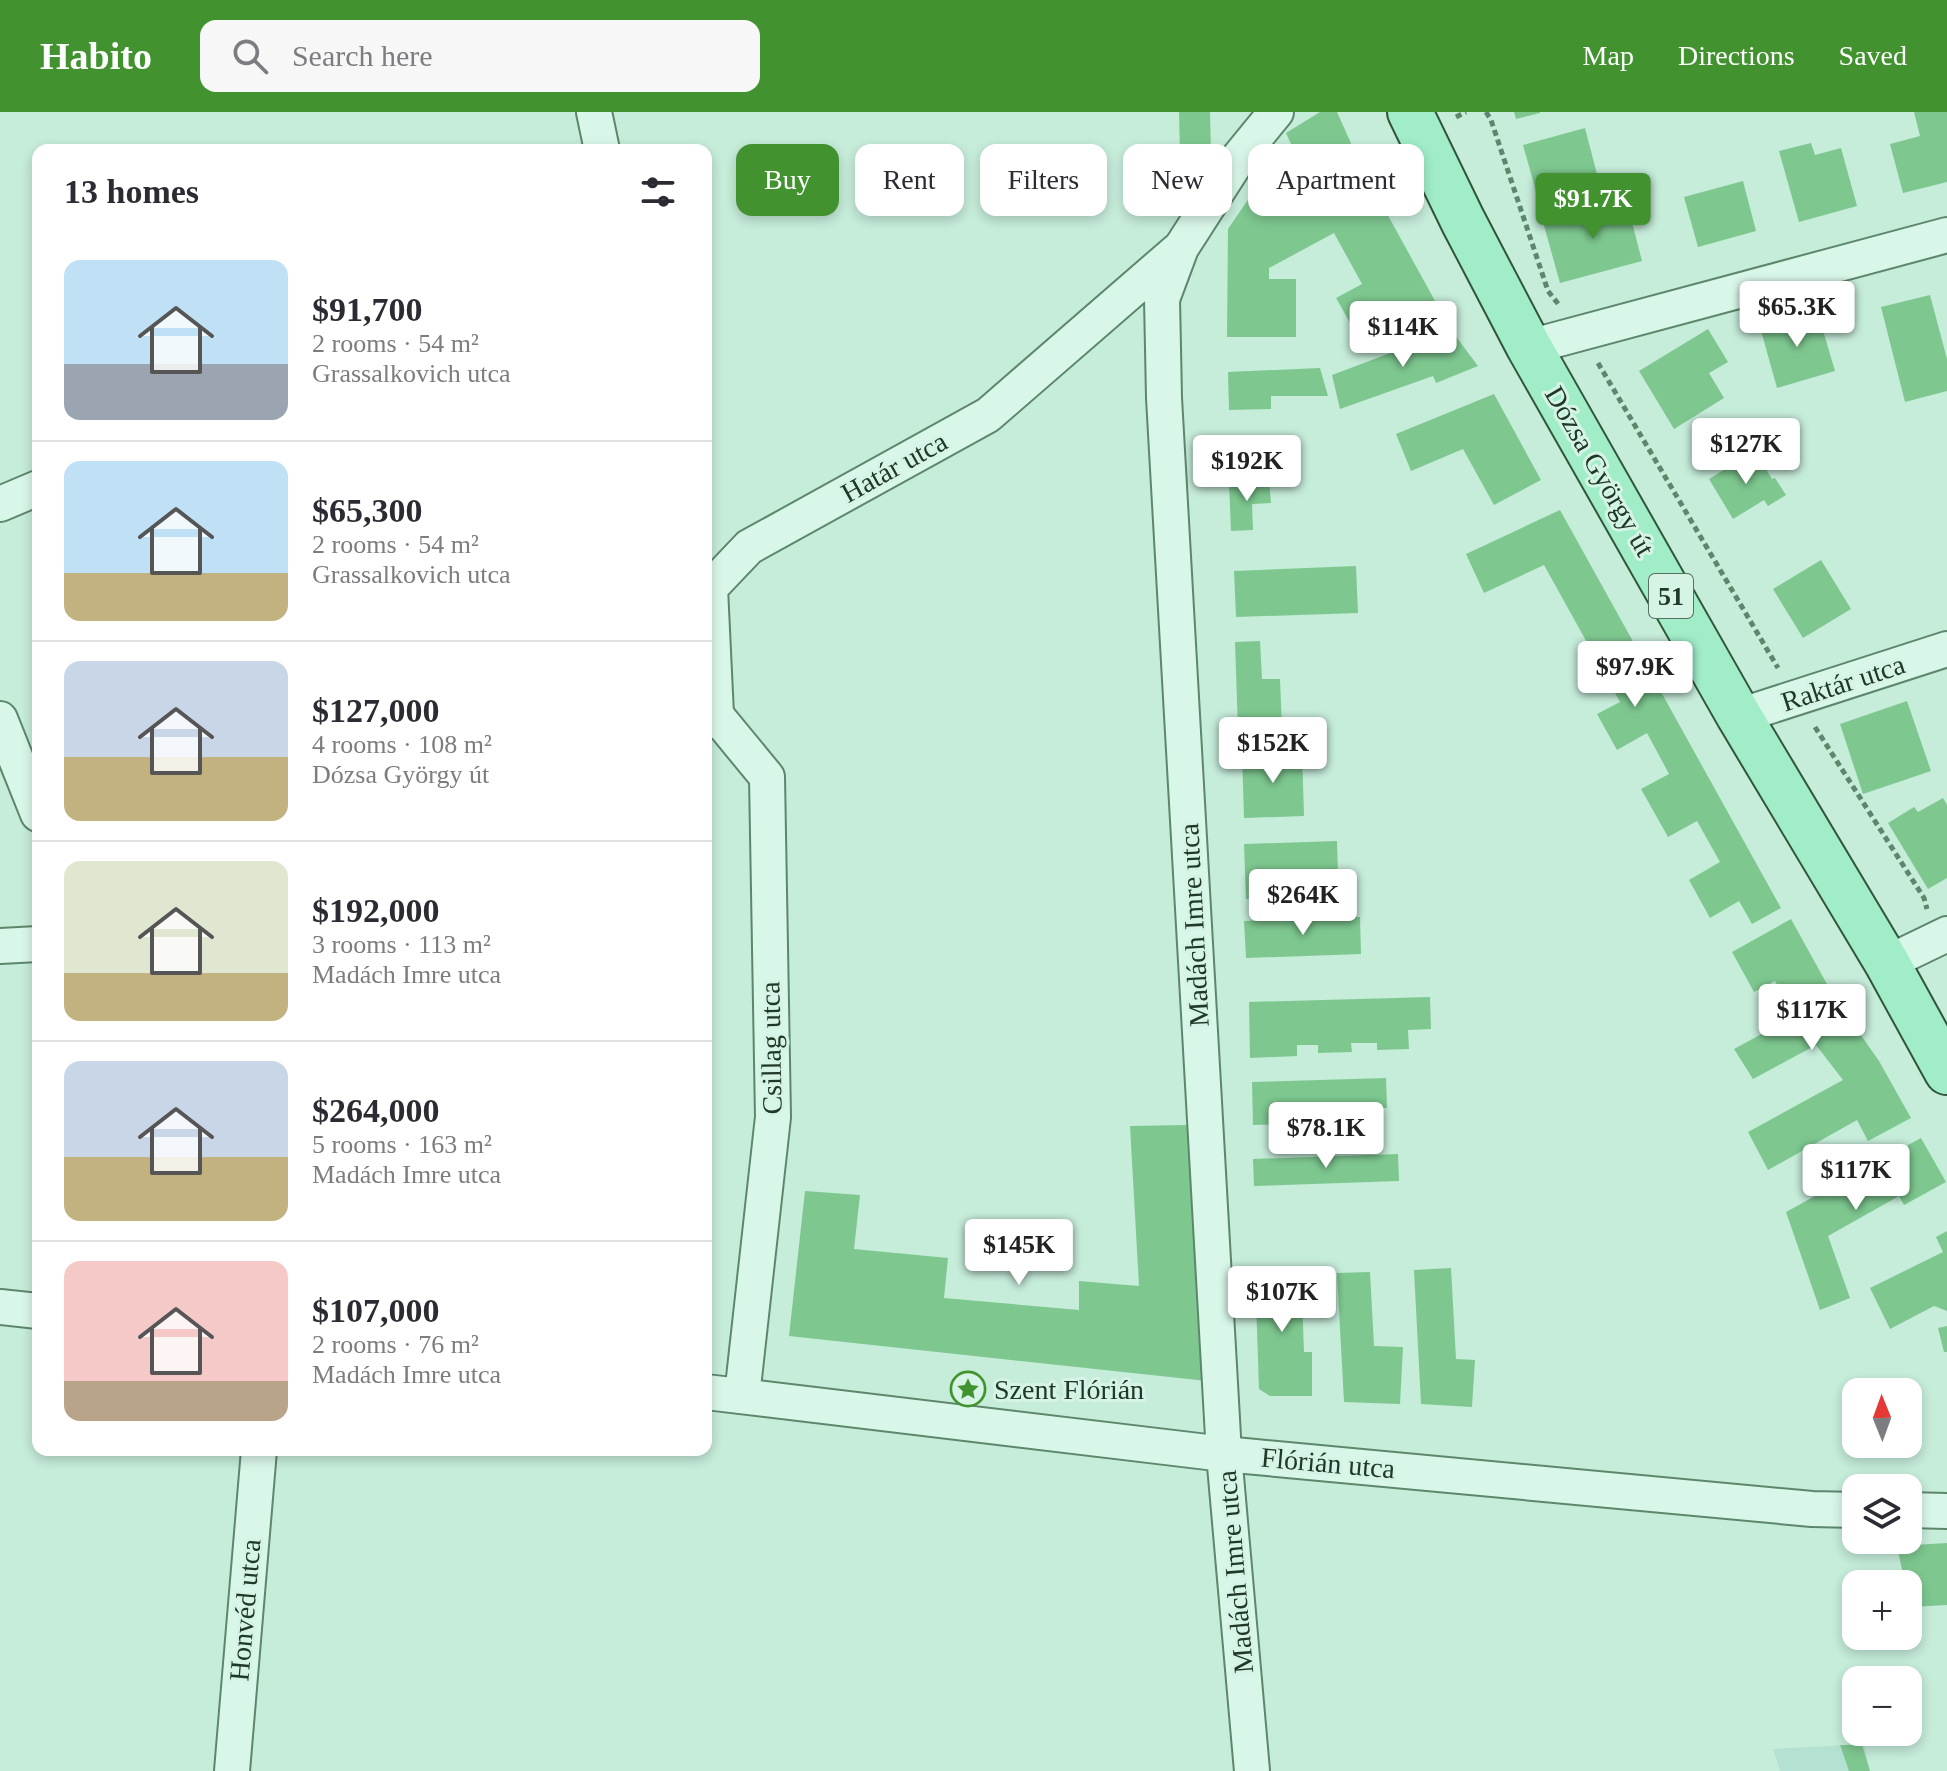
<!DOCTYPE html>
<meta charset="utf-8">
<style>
body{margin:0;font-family:Georgia,serif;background:#f7f7f7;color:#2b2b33;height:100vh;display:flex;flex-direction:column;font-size:30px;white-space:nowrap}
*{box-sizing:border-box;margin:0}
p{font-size:26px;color:#7c7c81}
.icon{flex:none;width:44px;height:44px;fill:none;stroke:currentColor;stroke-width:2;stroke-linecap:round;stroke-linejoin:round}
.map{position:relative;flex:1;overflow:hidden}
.drawer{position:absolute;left:32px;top:32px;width:680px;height:1312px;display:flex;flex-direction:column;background:#fff;border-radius:16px;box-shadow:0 4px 12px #0003}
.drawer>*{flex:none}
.guide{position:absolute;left:736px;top:32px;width:760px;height:72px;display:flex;gap:16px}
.needle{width:52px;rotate:359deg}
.tools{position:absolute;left:1842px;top:1266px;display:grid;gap:16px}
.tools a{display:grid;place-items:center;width:80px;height:80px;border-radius:16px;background:#fff;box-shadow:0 4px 12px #0003;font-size:40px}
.price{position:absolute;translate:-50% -68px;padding:0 18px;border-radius:8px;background:#fff;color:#222;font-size:26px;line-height:52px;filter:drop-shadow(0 2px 4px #0008)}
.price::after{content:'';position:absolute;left:50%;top:48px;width:24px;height:18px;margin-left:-12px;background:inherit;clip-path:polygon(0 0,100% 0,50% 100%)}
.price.current{background:#429330;color:#fff}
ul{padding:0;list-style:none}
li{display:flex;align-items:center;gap:24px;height:200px;padding:0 32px}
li+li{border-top:2px solid #e1e1e2}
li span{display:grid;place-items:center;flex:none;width:224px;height:160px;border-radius:16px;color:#555}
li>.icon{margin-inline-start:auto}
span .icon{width:96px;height:96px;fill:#fffc;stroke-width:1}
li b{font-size:34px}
h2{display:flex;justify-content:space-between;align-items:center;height:96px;padding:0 32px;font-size:34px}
.chip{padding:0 28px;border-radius:16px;background:#fff;box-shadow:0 4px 12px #0003;font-size:28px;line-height:72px}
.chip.current{background:#429330;color:#fff}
header{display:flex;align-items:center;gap:48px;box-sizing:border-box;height:112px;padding:0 40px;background:#429330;color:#fff}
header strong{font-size:38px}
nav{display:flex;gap:44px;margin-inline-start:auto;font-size:28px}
.search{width:560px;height:72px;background:#f7f7f7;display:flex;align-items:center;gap:20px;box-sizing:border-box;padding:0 28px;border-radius:16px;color:#7c7c81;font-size:30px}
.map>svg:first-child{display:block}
.farmland{fill:#b4e1d2}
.building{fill:#7ec890}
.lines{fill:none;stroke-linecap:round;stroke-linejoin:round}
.street-casing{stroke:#5d876c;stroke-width:38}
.primary-casing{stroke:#31553b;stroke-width:48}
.path{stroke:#5d876c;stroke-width:5;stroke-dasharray:6 4;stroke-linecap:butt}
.street{stroke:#d9f7e9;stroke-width:34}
.primary{stroke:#a0edc8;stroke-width:44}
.labels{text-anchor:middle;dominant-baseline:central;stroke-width:6;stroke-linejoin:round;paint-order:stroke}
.shield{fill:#d6f4e6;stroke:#577060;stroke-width:2}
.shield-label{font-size:26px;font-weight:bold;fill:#203827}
.street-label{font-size:28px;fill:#203827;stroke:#d6f4e6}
.poi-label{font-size:28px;fill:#203827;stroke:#d6f4e6;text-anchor:start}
</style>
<header>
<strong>Habito</strong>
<div class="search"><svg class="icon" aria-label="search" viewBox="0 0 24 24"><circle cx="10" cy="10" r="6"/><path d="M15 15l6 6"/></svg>Search here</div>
<nav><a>Map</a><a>Directions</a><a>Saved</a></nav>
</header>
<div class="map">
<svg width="1947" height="1659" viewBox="0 0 1947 1659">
<rect width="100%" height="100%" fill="#c6ecda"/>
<polygon class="farmland" points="1864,1632 1870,1659 1780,1659 1773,1637"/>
<g class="building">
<polygon points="1179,0 1210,0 1211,42 1180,42"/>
<polygon points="1320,0 1337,0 1363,58 1440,198 1406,217 1393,194 1353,216 1336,186 1362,172 1334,121 1269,156 1269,167 1296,167 1296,225 1227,225 1228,117 1252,82 1303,58 1286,21"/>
<polygon points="1514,0 1540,0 1540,1 1516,7"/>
<polygon points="1914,0 1947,0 1947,70 1903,81 1890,32 1920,24"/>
<polygon points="1585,16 1598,66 1537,83 1523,33"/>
<polygon points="1811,31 1815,43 1841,36 1857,94 1799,110 1779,39"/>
<polygon points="1743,69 1756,119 1698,135 1684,85"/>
<polygon points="1626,87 1642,149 1560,171 1543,110"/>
<polygon points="1930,183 1947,247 1947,279 1905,290 1881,195"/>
<polygon points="1817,198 1835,259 1777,276 1760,215"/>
<polygon points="1708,217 1728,250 1709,261 1724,286 1674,317 1639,259"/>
<polygon points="1451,218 1478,254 1436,271 1433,264 1340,297 1332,263"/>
<polygon points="1320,256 1328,284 1271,284 1271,297 1229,298 1228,260"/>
<polygon points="1494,282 1541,368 1494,393 1463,337 1411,359 1396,322"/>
<polygon points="1755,339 1772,367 1775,366 1786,383 1768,394 1764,388 1733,407 1709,367"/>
<polygon points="1269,369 1271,391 1252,392 1253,418 1231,419 1229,371"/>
<polygon points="1560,398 1781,796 1752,812 1739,789 1710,806 1689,768 1720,750 1697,709 1668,725 1641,677 1669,662 1647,621 1617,638 1597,602 1620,590 1544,453 1484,481 1466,442"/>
<polygon points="1821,448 1851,497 1803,526 1773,477"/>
<polygon points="1356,454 1358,501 1236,505 1234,459"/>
<polygon points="1260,529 1262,567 1280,567 1282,617 1238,618 1235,530"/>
<polygon points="1907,589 1931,659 1863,682 1840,612"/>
<polygon points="1302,640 1304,704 1244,706 1242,642"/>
<polygon points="1943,686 1947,693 1947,766 1928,777 1888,711 1914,695 1918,700"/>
<polygon points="1337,729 1338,763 1283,765 1284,786 1246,787 1244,732"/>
<polygon points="1360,805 1361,842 1246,846 1244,809"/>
<polygon points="1791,807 1833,883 1879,949 1911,1006 1868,1029 1857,1008 1768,1058 1748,1020 1843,968 1816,933 1753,967 1734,937 1795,904 1775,869 1754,880 1732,840"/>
<polygon points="1430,885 1431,917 1408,918 1409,937 1377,938 1377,931 1351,931 1352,940 1318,941 1318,933 1297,933 1297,944 1250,946 1249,890"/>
<polygon points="1386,966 1387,996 1322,998 1323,1011 1253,1013 1252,970"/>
<polygon points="1187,1013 1207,1269 789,1224 805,1079 860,1083 854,1137 948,1146 944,1186 1079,1198 1079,1169 1139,1174 1130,1014"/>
<polygon points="1921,1026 1946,1070 1904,1093 1899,1084 1828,1124 1850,1186 1820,1198 1786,1100"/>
<polygon points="1398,1042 1399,1069 1254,1074 1253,1047"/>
<polygon points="1947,1119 1947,1199 1934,1194 1890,1217 1870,1176 1943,1140 1936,1125"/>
<polygon points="1301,1156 1304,1240 1312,1240 1312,1284 1270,1284 1259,1277 1255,1158"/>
<polygon points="1451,1156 1456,1247 1475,1248 1472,1295 1421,1292 1414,1158"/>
<polygon points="1370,1160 1374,1234 1403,1235 1400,1292 1344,1290 1337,1161"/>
<polygon points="1947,1214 1947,1240 1944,1240 1938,1216"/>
<polygon points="1947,1431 1947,1493 1911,1495 1908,1472 1905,1472 1897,1434"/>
<polygon points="1840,1633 1862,1633 1870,1659 1849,1659"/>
</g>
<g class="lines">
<g class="street-casing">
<g id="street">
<polyline points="594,0 602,38"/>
<polyline points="1529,235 1947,123"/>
<polyline points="0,392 38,376"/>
<polyline points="716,603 767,665 773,1005 742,1284"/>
<polyline points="1739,604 1947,537"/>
<polyline points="0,607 38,702"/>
<polyline points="706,610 716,603 710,476 749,435 988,303 1177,139"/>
<polyline points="0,834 38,832"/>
<polyline points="1887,851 1947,822"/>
<polyline points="0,1195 38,1199"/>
<polyline points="706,1280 1224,1342 1812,1397 1856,1398"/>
<polyline points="1908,1398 1947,1399"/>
<polyline points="232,1659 259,1338"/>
<polyline points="1252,1659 1224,1342 1164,286 1162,187 1181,136 1240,44 1276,0"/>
</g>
</g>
<g class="primary-casing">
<polyline id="primary" points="1410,0 1463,109 1529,235 1739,604 1887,851 1947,960"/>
</g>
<g class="path">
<polyline points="1486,0 1491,8 1548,179 1559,193"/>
<polyline points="1456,5 1466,0"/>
<polyline points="1598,251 1778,556"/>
<polyline points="1815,615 1924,786 1927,797"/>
</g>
<use href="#street" class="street"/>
<use href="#primary" class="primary"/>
</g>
<defs>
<g id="sight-ring" transform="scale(1.8)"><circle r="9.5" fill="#d6f4e6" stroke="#429330" stroke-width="1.5"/><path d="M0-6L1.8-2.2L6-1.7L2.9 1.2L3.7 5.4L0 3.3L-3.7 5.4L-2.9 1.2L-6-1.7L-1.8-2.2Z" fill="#429330"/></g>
</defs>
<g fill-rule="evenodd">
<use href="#sight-ring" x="968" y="1277"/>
</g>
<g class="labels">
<rect class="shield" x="1649" y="462" width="44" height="44" rx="6"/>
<g class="shield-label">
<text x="1671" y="484">51</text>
</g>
<g class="street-label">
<text transform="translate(894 355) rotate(-29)">Határ utca</text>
<text transform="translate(1600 359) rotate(60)">Dózsa György út</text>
<text transform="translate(1843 571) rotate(-18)">Raktár utca</text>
<text transform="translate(1194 813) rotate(-93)">Madách Imre utca</text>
<text transform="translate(771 936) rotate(-91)">Csillag utca</text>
<text transform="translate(1328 1351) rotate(5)">Flórián utca</text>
<text transform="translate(1235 1460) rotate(-95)">Madách Imre utca</text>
<text transform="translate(245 1498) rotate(-85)">Honvéd utca</text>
</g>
<g class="poi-label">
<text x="994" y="1277">Szent Flórián</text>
</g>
</g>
</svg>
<div class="tools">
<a><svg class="needle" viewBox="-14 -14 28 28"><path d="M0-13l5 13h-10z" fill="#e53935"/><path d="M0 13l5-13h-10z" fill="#7c7c81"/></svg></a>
<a><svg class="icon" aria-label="layers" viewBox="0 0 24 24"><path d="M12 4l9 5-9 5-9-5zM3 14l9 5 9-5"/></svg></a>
<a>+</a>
<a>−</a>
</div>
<b class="price current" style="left:1593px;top:129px">$91.7K</b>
<b class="price" style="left:1797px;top:237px">$65.3K</b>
<b class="price" style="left:1403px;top:257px">$114K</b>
<b class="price" style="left:1746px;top:374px">$127K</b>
<b class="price" style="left:1247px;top:391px">$192K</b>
<b class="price" style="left:1635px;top:597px">$97.9K</b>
<b class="price" style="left:1273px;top:673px">$152K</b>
<b class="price" style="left:1303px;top:825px">$264K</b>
<b class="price" style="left:1812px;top:940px">$117K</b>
<b class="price" style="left:1326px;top:1058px">$78.1K</b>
<b class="price" style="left:1856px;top:1100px">$117K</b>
<b class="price" style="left:1019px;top:1175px">$145K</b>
<b class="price" style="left:1282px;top:1222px">$107K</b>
<div class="guide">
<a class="chip current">Buy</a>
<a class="chip">Rent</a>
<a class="chip">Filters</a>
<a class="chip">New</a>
<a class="chip">Apartment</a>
</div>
<section class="drawer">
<h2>13 homes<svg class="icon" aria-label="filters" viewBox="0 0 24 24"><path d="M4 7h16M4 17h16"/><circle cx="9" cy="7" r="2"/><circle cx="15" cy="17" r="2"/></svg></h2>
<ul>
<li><span style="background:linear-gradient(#bfe0f5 65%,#9aa5b1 0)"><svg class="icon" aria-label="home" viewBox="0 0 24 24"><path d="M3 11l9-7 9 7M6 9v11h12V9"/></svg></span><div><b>$91,700</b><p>2 rooms · 54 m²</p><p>Grassalkovich utca</p></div></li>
<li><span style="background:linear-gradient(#bfe0f5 70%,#c2b280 0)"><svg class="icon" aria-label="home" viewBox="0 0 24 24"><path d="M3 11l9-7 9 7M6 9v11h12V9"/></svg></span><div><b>$65,300</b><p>2 rooms · 54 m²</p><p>Grassalkovich utca</p></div></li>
<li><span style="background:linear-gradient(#c9d6e8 60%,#c2b280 0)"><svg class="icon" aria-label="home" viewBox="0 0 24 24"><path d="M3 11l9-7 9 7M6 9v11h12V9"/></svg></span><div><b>$127,000</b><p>4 rooms · 108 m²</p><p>Dózsa György út</p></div></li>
<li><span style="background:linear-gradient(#dfe7d0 70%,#c2b280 0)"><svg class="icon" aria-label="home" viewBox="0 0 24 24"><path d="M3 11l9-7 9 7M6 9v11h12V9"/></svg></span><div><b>$192,000</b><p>3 rooms · 113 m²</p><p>Madách Imre utca</p></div></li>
<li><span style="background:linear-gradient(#c9d6e8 60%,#c2b280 0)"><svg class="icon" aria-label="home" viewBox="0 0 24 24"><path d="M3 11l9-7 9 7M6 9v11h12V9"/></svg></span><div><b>$264,000</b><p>5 rooms · 163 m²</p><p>Madách Imre utca</p></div></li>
<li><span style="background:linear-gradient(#f6c9c9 75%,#b9a48a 0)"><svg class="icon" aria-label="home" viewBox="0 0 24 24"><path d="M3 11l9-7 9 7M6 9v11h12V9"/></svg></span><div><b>$107,000</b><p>2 rooms · 76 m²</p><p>Madách Imre utca</p></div></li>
</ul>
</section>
</div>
